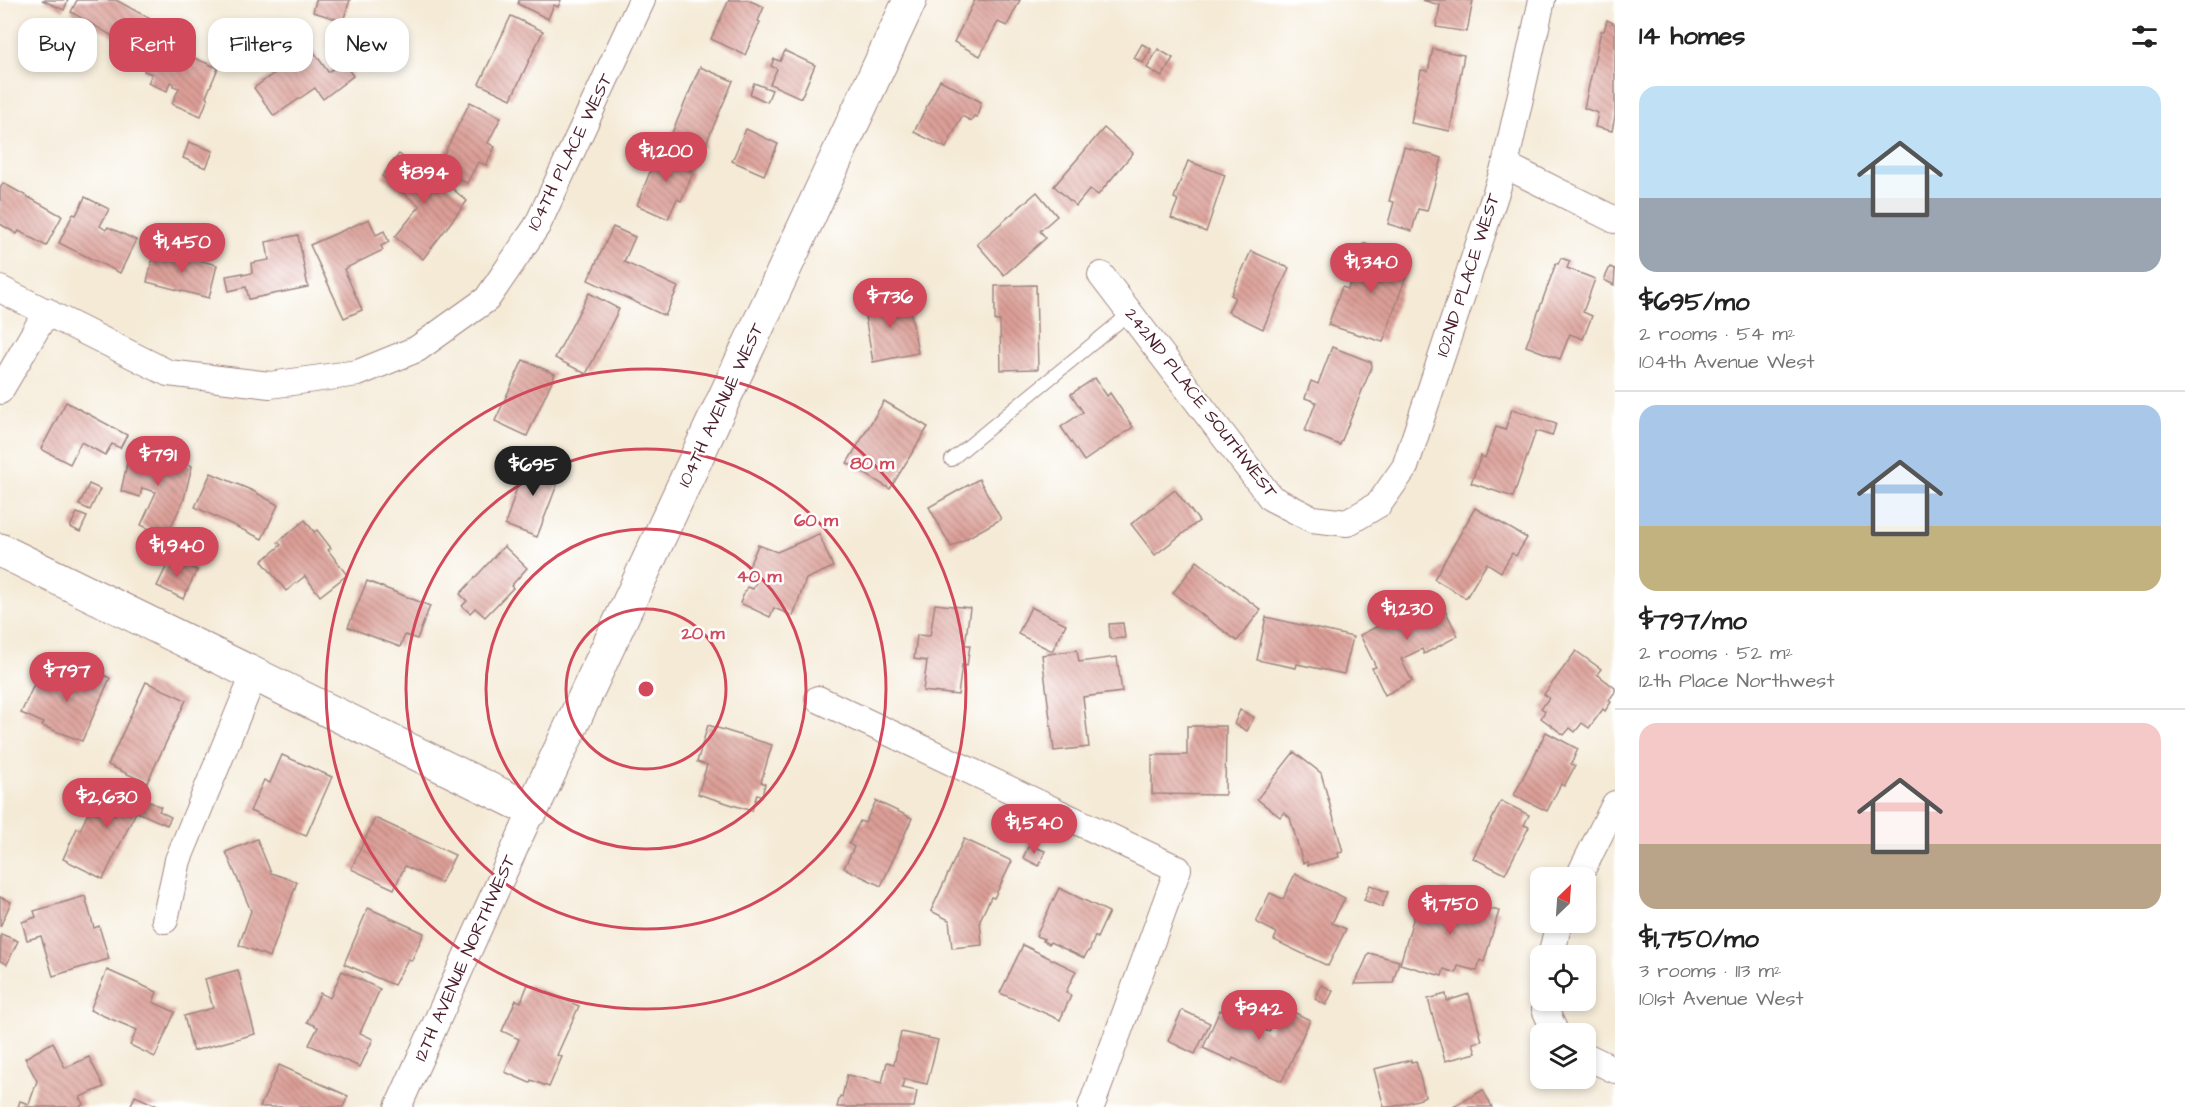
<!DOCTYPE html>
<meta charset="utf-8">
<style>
body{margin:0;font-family:"Architects Daughter",sans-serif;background:#f2f2f2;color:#222;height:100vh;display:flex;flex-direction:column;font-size:22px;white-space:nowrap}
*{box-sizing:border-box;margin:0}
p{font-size:20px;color:#767676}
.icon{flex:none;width:33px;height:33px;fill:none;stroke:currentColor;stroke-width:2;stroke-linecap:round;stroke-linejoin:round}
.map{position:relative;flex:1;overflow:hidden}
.drawer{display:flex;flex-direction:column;background:#fff;width:570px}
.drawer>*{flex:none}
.guide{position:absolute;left:18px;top:18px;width:570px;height:54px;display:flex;gap:12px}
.needle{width:39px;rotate:25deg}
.fabs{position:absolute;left:1530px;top:867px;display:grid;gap:12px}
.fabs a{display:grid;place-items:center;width:66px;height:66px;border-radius:12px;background:#fff;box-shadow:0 3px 9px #0003;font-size:30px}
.price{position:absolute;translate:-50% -51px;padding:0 14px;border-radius:21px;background:#d1495b;color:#fff;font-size:20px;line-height:39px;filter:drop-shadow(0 2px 3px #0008)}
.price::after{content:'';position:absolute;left:50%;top:36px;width:18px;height:14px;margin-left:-9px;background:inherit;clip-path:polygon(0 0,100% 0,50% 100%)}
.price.active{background:#222;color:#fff}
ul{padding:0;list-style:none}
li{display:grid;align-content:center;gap:12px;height:318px;padding:0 24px}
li+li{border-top:2px solid #e0e0e0}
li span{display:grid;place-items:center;height:186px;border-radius:18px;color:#555}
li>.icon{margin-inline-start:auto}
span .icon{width:108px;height:108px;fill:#fffc;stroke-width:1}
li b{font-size:26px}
h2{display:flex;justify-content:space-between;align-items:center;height:72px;padding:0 24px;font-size:26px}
.pill{padding:0 21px;border-radius:18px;background:#fff;box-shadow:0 3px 9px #0003;font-size:21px;line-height:54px}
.pill.active{background:#d1495b;color:#fff}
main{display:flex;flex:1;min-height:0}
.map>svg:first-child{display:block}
.building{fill:url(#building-back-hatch)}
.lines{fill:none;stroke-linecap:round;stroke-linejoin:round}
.lane-casing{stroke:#9f8480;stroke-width:14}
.street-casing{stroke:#9f8480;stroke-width:28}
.secondary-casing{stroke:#9f8480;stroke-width:35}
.lane{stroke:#fff;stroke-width:12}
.street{stroke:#fff;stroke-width:26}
.secondary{stroke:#fff;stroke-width:33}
.ring{fill:none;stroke:#d1495b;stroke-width:3}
.labels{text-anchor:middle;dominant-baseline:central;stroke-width:5;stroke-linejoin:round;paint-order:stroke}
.street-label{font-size:18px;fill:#4a1f2b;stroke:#fff}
.centre{fill:#d1495b;stroke:#fff;stroke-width:3}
.ring-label{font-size:18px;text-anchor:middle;font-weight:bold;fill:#d1495b;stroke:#fff;stroke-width:5;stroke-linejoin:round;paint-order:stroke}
</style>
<main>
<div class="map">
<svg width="1615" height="1107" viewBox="0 0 1615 1107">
<defs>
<pattern id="building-back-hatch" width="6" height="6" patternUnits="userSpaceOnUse" patternTransform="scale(1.5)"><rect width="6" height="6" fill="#dc9f97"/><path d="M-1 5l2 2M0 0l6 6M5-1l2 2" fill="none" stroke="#b4817b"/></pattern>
</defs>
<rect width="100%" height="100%" fill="#fff"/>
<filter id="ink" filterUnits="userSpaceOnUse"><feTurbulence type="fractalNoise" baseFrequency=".0167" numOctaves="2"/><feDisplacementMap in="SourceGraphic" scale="12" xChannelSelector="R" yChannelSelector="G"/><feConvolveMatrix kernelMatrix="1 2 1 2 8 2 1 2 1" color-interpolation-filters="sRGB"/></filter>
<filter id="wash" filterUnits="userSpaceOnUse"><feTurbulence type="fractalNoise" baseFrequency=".008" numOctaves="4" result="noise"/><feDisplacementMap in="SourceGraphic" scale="24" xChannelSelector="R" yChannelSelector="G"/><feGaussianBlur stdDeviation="1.35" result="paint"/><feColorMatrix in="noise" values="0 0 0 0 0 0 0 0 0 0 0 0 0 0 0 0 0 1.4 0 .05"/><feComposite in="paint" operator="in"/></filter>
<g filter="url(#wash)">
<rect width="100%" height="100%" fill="#f4ead6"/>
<g id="blocks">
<g class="building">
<polygon points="42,0 68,0 64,10"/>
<polygon points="77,0 116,0 149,18 133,48 71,12"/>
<polygon points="316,0 350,0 343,21 313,12"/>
<polygon points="519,0 561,0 558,7 554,5 548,19 518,4"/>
<polygon points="729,0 748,0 764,7 758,21 760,22 745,55 711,39"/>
<polygon points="975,0 1020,0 1007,26 998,22 980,56 954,42"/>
<polygon points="1422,0 1473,0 1467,32 1436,27 1440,5"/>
<polygon points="511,16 543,31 511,99 479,84"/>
<polygon points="1607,20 1615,24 1615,116 1612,131 1595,127 1598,113 1584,108 1601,31 1604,31"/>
<polygon points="298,29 328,72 343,62 353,76 323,99 315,88 274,116 254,88 277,71 275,69 291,57 280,41"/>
<polygon points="156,42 218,68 206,97 208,98 201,116 172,104 179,88 173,86 173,84 170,82 167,91 148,83 152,74 144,71"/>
<polygon points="1142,44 1151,49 1143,63 1134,58"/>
<polygon points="1158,49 1173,58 1162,77 1147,68"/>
<polygon points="1433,49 1464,55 1450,131 1411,123 1421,70 1428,71"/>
<polygon points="785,51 815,65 801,98 770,84 777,69 771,66 774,59 780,61"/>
<polygon points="700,67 733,81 704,148 672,133"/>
<polygon points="940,80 981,102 977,117 974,116 971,121 962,116 946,148 914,132"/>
<polygon points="754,83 772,90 767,102 750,94"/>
<polygon points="470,102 501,117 488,143 495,147 486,165 478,162 467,183 437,168"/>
<polygon points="1104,128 1133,153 1098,195 1090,189 1076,206 1054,186"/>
<polygon points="746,129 778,144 764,175 732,161"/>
<polygon points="189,142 213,151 206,168 183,158"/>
<polygon points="663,147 695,160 690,171 693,173 681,201 677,199 668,219 637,205 655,159 657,160"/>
<polygon points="1404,147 1442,158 1427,211 1418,209 1412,231 1388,224 1394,202 1389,201"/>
<polygon points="399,154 438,183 441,179 467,201 423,259 395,237 420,206 382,176"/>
<polygon points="1188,161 1225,175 1206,232 1171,218 1178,200 1174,198"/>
<polygon points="3,183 62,216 46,246 19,231 17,234 0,224 0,189"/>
<polygon points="1037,192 1057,216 1040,231 1046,238 1004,275 977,244"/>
<polygon points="85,197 109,209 100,226 106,230 108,227 136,240 120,273 59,243 73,214 76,215"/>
<polygon points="369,219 376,235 384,231 389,242 381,246 383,250 344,269 362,310 344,318 310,245"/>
<polygon points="613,227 635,237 624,262 678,287 665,316 588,280"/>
<polygon points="298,235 308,287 249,299 246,287 229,291 226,276 243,273 243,275 252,273 251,263 269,260 266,242"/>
<polygon points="1364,243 1411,262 1383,342 1328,325 1342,287 1348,289 1353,275 1366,280 1367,277 1353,273 1356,257"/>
<polygon points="155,249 217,265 209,298 147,282"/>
<polygon points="1251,251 1289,268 1263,329 1228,312 1235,297 1231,295"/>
<polygon points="1561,258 1570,261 1567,268 1595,279 1583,312 1592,316 1583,339 1570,334 1560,359 1526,346 1556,263 1558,264"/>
<polygon points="1610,267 1615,269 1614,285 1604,280"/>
<polygon points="1036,285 1038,369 1001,370 1000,321 995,321 995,286"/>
<polygon points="589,293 619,309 586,374 555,358"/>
<polygon points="908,297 918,353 873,362 863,305"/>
<polygon points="1332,347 1371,362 1372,366 1340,445 1305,431 1316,402 1305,398 1311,381 1318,384"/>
<polygon points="523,360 555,374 527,436 495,421"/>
<polygon points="1095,378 1107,396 1110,393 1133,427 1084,461 1061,427 1083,412 1071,394"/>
<polygon points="884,401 928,427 890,489 847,463"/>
<polygon points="66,402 127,435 120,448 112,444 105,455 81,442 70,464 41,449"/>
<polygon points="1512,409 1556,424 1552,436 1536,431 1513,497 1471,483 1481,456 1485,458 1496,427 1505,430"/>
<polygon points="130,450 144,453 144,451 192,466 184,499 166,537 141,525 156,492 142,488 140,497 121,491"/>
<polygon points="535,455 555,463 551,474 560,477 537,537 505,525 520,478 522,479 527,465 531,466"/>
<polygon points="211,473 253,491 278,505 262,539 195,507"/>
<polygon points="979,479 1001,519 951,547 929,507"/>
<polygon points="89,484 100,489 90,510 79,505"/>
<polygon points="1175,490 1199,521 1155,555 1131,524"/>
<polygon points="1475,508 1527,538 1516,556 1512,553 1501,572 1487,563 1466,598 1434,579"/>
<polygon points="77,513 87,517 80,532 70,527"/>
<polygon points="305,520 314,532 317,530 331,548 328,550 347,575 320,596 305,576 286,591 262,561 281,545 278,542"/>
<polygon points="819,534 833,567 806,579 793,616 774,608 770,617 740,603 747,587 753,589 758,578 746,573 758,545 777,552"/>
<polygon points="504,546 527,568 511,586 513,588 485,617 475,608 470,613 462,606 467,601 460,594"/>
<polygon points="171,557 197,570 183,599 157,586"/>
<polygon points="1197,561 1261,610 1237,641 1173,593"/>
<polygon points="367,581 430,606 417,639 405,635 400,647 348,627"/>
<polygon points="1438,596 1458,636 1424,654 1422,649 1401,659 1412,681 1385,695 1372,668 1376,667 1360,635"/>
<polygon points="935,604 970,608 965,645 970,645 967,666 962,665 958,695 923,691 927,661 914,659 917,635 930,636"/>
<polygon points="1031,607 1066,624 1052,651 1018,634"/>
<polygon points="1266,617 1353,637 1344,674 1297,664 1296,668 1257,660"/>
<polygon points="1123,623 1125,638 1110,639 1109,624"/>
<polygon points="1077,650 1079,662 1117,657 1122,692 1083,697 1089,747 1054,751 1042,655"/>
<polygon points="1576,651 1601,669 1597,674 1615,688 1615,692 1609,700 1611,702 1605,711 1603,709 1589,728 1582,723 1575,732 1570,728 1564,735 1541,718 1545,711 1541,708 1549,698 1544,694"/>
<polygon points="82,665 110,678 82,741 42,726 44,723 21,713 37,678 71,692"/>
<polygon points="146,682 186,700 147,783 108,765"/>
<polygon points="1240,710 1254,717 1247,731 1234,724"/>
<polygon points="708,725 772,745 761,782 765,784 762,796 757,794 752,811 698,794 707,765 697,762"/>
<polygon points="1187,726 1226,726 1225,795 1152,794 1152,755 1187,755"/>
<polygon points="1546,732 1578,749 1571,764 1575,766 1564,786 1561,784 1547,811 1514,795"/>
<polygon points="1294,752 1321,773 1343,852 1338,853 1339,857 1308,865 1307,862 1303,863 1290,818 1284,812 1280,817 1257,799"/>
<polygon points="282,755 332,777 306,836 250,811 264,780 270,783"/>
<polygon points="103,782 142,800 141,803 144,805 146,800 161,807 159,811 171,817 167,825 137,812 139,806 103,879 63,859 77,828 80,830"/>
<polygon points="876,801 912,818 881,886 844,868 854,847 849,844 860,821 865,823"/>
<polygon points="1501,801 1529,815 1524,825 1529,827 1505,874 1473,858"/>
<polygon points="375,818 455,855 441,883 405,866 394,889 351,869"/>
<polygon points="257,839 271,873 297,882 270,957 239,945 251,911 226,852"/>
<polygon points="964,839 1012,861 994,898 991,897 980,920 982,945 952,948 949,920 931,911"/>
<polygon points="1029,845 1045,851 1039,866 1023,858"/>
<polygon points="1295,874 1345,898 1332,923 1346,929 1328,966 1274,940 1277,933 1256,922 1270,893 1283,899"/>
<polygon points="1370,885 1388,892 1382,907 1364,900"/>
<polygon points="1059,888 1109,912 1097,938 1095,936 1089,952 1088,951 1084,958 1050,942 1049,944 1043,941 1044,939 1036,936"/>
<polygon points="1442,889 1455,892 1454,895 1476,901 1475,905 1499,911 1484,962 1480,960 1477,971 1458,966 1456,973 1444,969 1442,976 1400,964 1415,913 1434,919 1436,912 1432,911 1436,896 1440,898"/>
<polygon points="85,896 94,928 99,926 109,959 53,976 41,936 27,940 22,922 36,917 34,911"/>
<polygon points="0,897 11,902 0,927"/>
<polygon points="368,908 424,933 412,960 408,959 394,985 344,964"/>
<polygon points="1,934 18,941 7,964 0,961"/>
<polygon points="1023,945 1076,971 1066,992 1071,996 1060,1020 1000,993"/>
<polygon points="1369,953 1399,961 1393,983 1355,984"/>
<polygon points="107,970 157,992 153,1002 175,1012 155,1057 130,1045 137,1030 90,1010"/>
<polygon points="238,970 255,1034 193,1051 184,1016 213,1008 205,979"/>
<polygon points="342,971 380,989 360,1033 373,1039 360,1067 309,1045 318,1027 307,1022 320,993 330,998"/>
<polygon points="528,984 579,1006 557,1055 562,1057 549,1087 531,1080 530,1083 505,1072 519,1039 502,1031 516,1000 521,1002"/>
<polygon points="1322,985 1333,991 1326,1005 1315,999"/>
<polygon points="1446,994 1447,1001 1469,994 1482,1041 1473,1043 1476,1053 1445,1061 1428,999"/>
<polygon points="1281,1006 1310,1020 1282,1081 1233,1058 1232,1061 1203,1048 1220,1010 1269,1032"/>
<polygon points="1182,1010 1210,1023 1195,1054 1168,1041"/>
<polygon points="901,1032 938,1040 927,1084 904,1079 902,1088 917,1091 914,1107 837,1107 840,1096 842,1097 847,1075 882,1083 887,1062 894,1064"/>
<polygon points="53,1042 65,1068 89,1057 104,1087 80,1097 84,1104 79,1107 18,1107 20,1101 29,1104 37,1081 25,1058"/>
<polygon points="1411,1060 1411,1062 1416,1061 1425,1096 1421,1098 1421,1099 1392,1107 1384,1107 1374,1069"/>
<polygon points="279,1065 348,1096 343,1107 260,1107"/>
<polygon points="1483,1090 1492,1107 1453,1107"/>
<polygon points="135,1096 160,1107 130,1107"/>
</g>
</g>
</g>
<g filter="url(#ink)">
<use href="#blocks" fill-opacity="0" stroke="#9f8480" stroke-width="1.5"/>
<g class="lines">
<g class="lane-casing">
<polyline id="lane" points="951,460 1130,313"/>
</g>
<g class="street-casing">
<g id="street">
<polyline points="1505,165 1615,220"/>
<polyline points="1101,275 1271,498 1312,519 1347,523 1379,504 1405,467 1505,165 1542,0"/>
<polyline points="0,289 168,373 270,385 358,373 417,349 487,299 537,226 642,0"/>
<polyline points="0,391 47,311"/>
<polyline points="818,699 1178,869 1091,1107"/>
<polyline points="1578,878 1615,804"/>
<polyline points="165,920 178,860 254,675"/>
<polyline points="1551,956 1559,922"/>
<polyline points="1546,1000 1545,1009 1556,1034"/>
<polyline points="1586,1056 1615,1070"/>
<polyline points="398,1107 532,810"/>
</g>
</g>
<g class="secondary-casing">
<polyline id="secondary" points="0,550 532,810 910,0"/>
</g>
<use href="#lane" class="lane"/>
<use href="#street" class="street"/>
<use href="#secondary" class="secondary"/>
</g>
</g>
<g class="ring">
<circle cx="646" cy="689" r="80"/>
<circle cx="646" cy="689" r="160"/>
<circle cx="646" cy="689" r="240"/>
<circle cx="646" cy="689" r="320"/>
</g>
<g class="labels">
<g class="street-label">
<text transform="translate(570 152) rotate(-64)">104TH PLACE WEST</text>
<text transform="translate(1468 275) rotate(-72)">102ND PLACE WEST</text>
<text transform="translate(1201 403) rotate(52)">242ND PLACE SOUTHWEST</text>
<text transform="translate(721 405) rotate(-65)">104TH AVENUE WEST</text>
<text transform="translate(465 958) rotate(-66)">12TH AVENUE NORTHWEST</text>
</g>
</g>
<circle cx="646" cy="689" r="9" class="centre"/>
<g class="ring-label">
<text x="872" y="469">80 m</text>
<text x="816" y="526">60 m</text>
<text x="759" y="582">40 m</text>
<text x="703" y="639">20 m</text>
</g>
</svg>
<div class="fabs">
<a><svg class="needle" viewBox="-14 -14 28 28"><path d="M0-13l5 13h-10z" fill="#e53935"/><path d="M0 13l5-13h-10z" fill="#767676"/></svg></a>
<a><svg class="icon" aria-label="locate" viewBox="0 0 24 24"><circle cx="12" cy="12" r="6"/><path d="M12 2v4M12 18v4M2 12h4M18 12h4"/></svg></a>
<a><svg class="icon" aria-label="layers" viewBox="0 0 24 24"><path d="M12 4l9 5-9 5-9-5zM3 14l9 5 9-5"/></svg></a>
</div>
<b class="price" style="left:666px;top:183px">$1,200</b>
<b class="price" style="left:424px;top:205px">$894</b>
<b class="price" style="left:182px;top:274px">$1,450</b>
<b class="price" style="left:1371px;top:294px">$1,340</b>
<b class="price" style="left:890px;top:329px">$736</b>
<b class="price" style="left:158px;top:487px">$791</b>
<b class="price active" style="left:533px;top:497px">$695</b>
<b class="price" style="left:177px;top:578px">$1,940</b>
<b class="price" style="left:1407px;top:641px">$1,230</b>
<b class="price" style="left:67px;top:703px">$797</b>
<b class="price" style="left:107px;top:829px">$2,630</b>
<b class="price" style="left:1034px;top:855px">$1,540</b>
<b class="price" style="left:1450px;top:936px">$1,750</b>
<b class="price" style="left:1259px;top:1041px">$942</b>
<div class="guide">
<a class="pill">Buy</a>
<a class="pill active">Rent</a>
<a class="pill">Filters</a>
<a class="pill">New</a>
</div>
</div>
<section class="drawer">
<h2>14 homes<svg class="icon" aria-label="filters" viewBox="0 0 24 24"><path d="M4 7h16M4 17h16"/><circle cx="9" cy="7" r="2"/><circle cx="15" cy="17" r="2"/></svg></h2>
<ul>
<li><span style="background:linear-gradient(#bfe0f5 60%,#9aa5b1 0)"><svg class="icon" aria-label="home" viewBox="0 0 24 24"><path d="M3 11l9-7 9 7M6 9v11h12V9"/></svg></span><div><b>$695/mo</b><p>2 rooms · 54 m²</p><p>104th Avenue West</p></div></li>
<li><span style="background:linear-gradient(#a9c7e8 65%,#c2b280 0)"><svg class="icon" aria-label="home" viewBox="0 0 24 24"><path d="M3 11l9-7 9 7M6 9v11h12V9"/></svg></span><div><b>$797/mo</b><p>2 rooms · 52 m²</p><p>12th Place Northwest</p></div></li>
<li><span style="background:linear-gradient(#f6c9c9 65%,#b9a48a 0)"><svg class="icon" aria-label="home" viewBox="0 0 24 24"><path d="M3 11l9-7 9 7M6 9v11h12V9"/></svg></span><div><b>$1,750/mo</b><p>3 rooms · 113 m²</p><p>101st Avenue West</p></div></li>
</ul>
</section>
</main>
